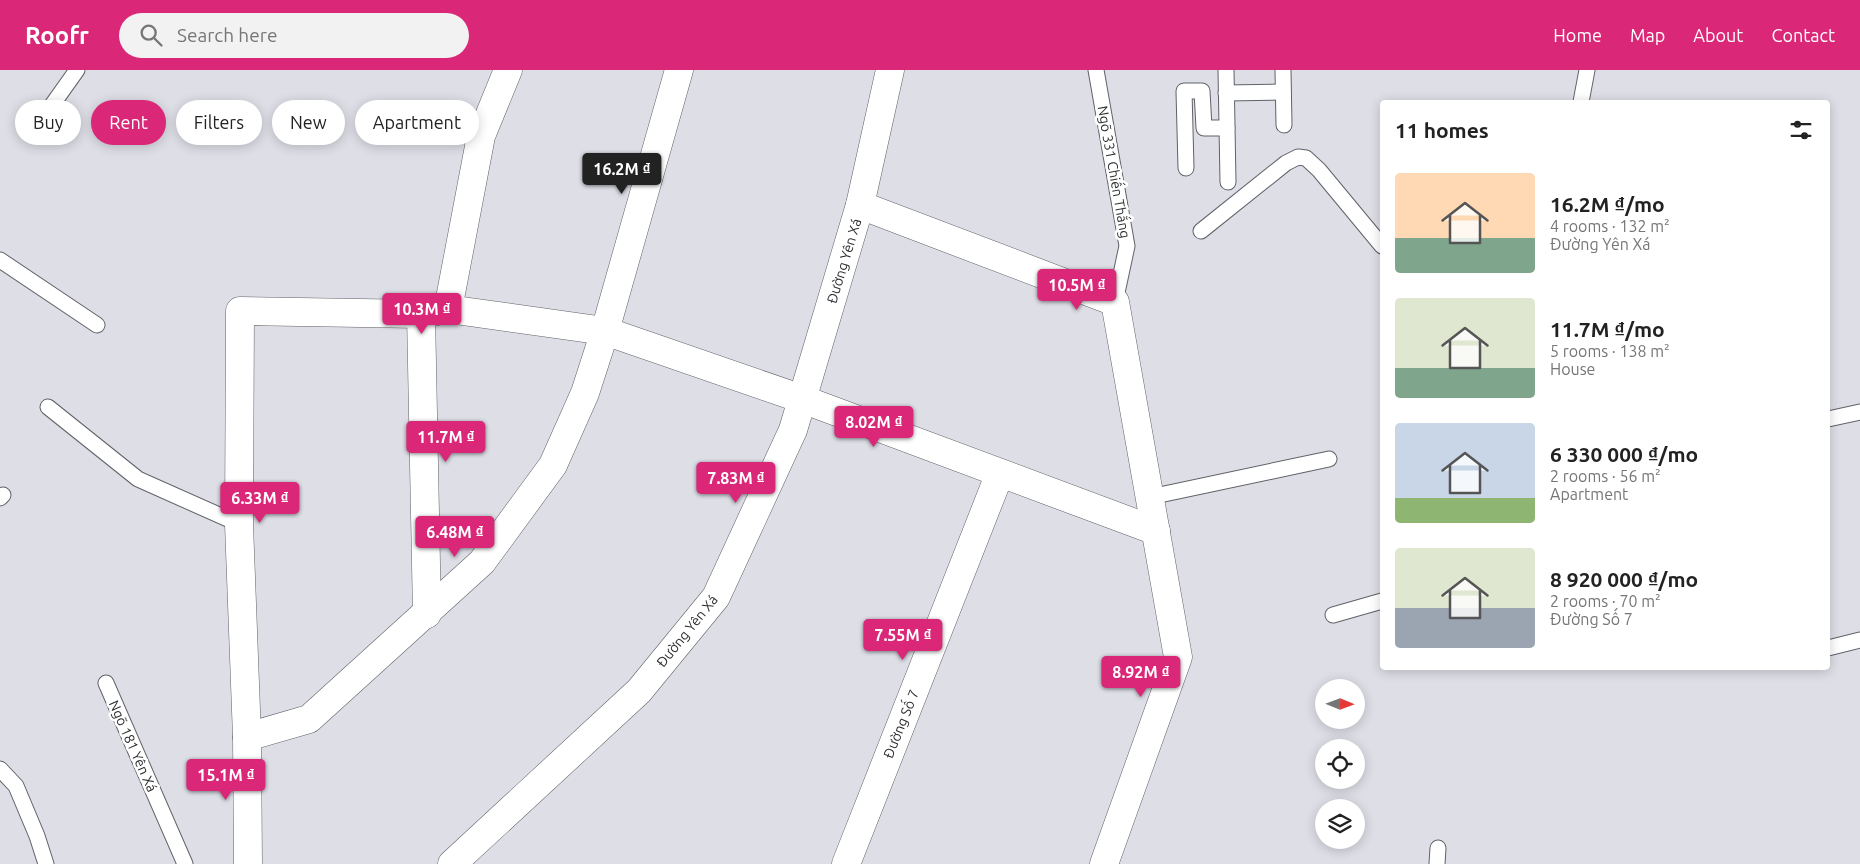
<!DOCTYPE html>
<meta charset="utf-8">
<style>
body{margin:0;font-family:Ubuntu,sans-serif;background:#f2f2f2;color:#222;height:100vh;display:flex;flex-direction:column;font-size:19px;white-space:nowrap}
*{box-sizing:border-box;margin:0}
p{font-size:16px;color:#767676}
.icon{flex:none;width:28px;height:28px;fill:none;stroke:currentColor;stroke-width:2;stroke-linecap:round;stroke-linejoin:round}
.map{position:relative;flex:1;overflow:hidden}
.drawer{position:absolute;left:1380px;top:30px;width:450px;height:570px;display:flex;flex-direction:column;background:#fff;border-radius:5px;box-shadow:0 2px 12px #0003}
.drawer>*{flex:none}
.banner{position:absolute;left:15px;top:30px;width:475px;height:45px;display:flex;gap:10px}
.needle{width:32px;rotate:91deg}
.fabs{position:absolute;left:1315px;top:609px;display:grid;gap:10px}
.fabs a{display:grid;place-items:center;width:50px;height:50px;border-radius:50%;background:#fff;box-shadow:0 2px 12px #0003;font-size:25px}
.price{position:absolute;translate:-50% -42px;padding:0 11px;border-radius:5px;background:#db2777;color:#fff;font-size:16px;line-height:32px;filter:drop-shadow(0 1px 2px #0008)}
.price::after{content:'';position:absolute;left:50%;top:30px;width:15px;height:11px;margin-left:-8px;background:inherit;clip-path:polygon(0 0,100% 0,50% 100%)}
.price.on{background:#222;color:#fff}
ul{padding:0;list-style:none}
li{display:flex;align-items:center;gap:15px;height:125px;padding:0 15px}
li span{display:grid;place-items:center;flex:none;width:140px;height:100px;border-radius:5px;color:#555}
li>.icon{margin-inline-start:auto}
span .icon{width:60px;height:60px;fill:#fffc;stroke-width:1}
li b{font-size:21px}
h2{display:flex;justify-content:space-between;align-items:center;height:60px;padding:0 15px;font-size:21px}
.chip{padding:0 18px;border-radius:22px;background:#fff;box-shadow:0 2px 12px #0003;font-size:18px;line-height:45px}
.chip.on{background:#db2777;color:#fff}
header{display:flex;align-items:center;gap:30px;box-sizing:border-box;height:70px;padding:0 25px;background:#db2777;color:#fff}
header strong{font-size:24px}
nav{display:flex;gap:28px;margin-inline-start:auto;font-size:18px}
.search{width:350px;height:45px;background:#f2f2f2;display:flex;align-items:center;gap:12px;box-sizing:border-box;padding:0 18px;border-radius:28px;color:#767676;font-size:19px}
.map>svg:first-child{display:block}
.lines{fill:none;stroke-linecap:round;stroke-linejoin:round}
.service-casing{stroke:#606268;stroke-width:17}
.minor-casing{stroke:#606268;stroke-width:29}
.tertiary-casing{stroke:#606268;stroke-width:29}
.service{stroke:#fff;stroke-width:15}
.minor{stroke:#fff;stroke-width:28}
.tertiary{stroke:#fff;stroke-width:28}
.labels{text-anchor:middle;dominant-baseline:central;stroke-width:5;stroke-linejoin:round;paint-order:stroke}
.street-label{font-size:14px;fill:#2d2e31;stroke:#fff}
</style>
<header>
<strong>Roofr</strong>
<div class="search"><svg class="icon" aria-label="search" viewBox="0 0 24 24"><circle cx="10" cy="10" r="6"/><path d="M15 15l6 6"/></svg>Search here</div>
<nav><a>Home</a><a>Map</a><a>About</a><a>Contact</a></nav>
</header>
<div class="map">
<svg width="1860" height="794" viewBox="0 0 1860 794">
<rect width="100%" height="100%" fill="#dddee6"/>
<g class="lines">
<g class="service-casing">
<g id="service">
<polyline points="1096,0 1127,176 1115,232"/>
<polyline points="1226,0 1228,112"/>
<polyline points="1283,0 1284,55"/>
<polyline points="1226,23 1283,22"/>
<polyline points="1581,32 1587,0"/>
<polyline points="35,59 77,0"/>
<polyline points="1186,98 1184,21 1202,21 1204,58 1227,58"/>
<polyline points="1201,161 1286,93 1298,87 1306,88 1319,100 1382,176"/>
<polyline points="0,190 97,255"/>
<polyline points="48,337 138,409 239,454"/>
<polyline points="1828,349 1860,342"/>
<polyline points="1150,427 1329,389"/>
<polyline points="0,428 3,425"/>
<polyline points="1333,545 1382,531"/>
<polyline points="1828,578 1860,570"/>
<polyline points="106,613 185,794"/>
<polyline points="0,699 16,716 37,766 46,794"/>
<polyline points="1437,794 1438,778"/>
</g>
</g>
<g class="minor-casing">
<g id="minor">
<polyline points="860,135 1115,232 1178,587 1104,794"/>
<polyline points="448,239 481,66 508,0"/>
<polyline points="421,244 427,544"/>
<polyline points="247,667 309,649 482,492 553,395 585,323 605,261 679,0"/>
<polyline points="248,794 247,667 239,454 240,241 421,244 448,239 605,261 802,329 1156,461"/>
<polyline points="846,794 1000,403"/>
</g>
</g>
<g class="tertiary-casing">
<polyline id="tertiary" points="452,794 639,621 716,527 793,360 860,135 890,0"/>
</g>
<use href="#service" class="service"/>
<use href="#minor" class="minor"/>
<use href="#tertiary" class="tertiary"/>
</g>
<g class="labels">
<g class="street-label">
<text transform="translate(1114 102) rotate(80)">Ngõ 331 Chiến Thắng</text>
<text transform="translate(844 191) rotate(-73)">Đường Yên Xá</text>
<text transform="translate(687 561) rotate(-51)">Đường Yên Xá</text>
<text transform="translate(901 654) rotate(-68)">Đường Số 7</text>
<text transform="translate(133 676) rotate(66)">Ngõ 181 Yên Xá</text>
</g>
</g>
</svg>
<div class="fabs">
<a><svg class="needle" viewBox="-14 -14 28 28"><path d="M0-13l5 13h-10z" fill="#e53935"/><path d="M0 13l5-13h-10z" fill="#767676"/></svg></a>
<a><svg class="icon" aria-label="locate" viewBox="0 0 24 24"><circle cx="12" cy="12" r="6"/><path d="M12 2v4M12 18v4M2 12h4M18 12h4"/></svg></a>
<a><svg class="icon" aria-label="layers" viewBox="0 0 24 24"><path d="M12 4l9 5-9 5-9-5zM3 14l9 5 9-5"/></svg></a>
</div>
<b class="price on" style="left:622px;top:125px">16.2M ₫</b>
<b class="price" style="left:1077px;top:241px">10.5M ₫</b>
<b class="price" style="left:422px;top:265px">10.3M ₫</b>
<b class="price" style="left:874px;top:378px">8.02M ₫</b>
<b class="price" style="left:446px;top:393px">11.7M ₫</b>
<b class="price" style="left:736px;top:434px">7.83M ₫</b>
<b class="price" style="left:260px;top:454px">6.33M ₫</b>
<b class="price" style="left:455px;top:488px">6.48M ₫</b>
<b class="price" style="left:903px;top:591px">7.55M ₫</b>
<b class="price" style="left:1141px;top:628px">8.92M ₫</b>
<b class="price" style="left:226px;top:731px">15.1M ₫</b>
<div class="banner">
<a class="chip">Buy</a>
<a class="chip on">Rent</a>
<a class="chip">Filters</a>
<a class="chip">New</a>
<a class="chip">Apartment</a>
</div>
<section class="drawer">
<h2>11 homes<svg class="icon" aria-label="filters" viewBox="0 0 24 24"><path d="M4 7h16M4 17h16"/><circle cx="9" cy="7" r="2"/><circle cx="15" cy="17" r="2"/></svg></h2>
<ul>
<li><span style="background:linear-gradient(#ffd9b3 65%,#7fa58c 0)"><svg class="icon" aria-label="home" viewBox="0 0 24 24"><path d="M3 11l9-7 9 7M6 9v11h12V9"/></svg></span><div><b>16.2M ₫/mo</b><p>4 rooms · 132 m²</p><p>Đường Yên Xá</p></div></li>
<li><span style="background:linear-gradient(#dfe7d0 70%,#7fa58c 0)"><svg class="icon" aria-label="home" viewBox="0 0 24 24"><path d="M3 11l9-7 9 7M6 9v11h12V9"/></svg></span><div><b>11.7M ₫/mo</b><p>5 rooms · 138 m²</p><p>House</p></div></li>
<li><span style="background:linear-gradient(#c9d6e8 75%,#8fb573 0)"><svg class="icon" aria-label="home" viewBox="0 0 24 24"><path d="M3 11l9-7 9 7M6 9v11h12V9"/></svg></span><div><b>6 330 000 ₫/mo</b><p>2 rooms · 56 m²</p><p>Apartment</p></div></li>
<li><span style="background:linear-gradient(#dfe7d0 60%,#9aa5b1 0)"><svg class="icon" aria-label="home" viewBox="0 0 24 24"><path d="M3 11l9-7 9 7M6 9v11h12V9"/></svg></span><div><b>8 920 000 ₫/mo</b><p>2 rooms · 70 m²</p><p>Đường Số 7</p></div></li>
</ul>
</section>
</div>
